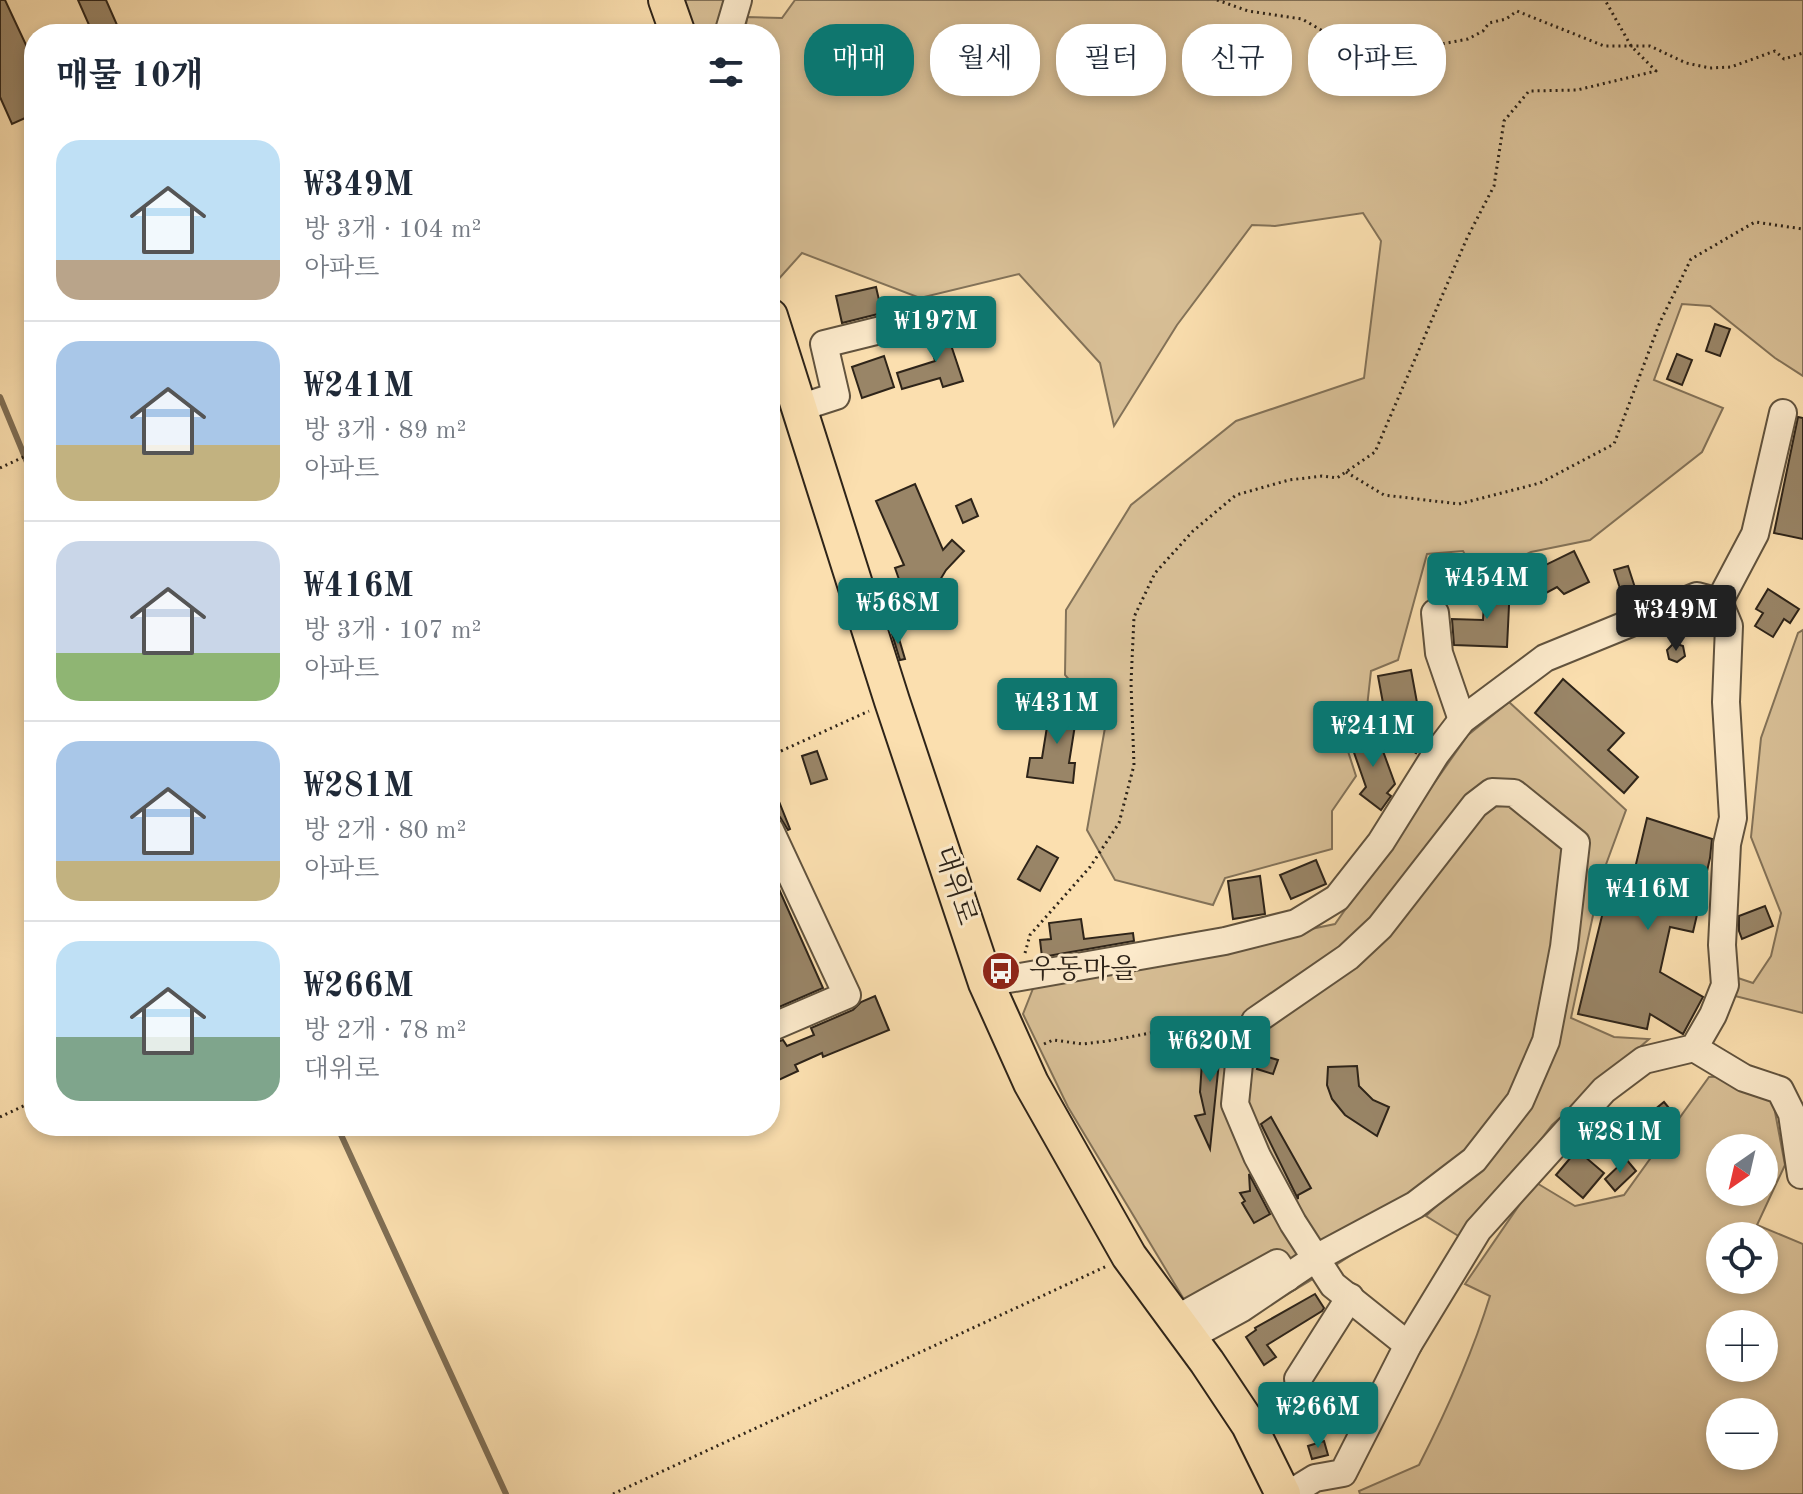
<!DOCTYPE html>
<html lang="ko">
<meta charset="utf-8">
<style>
body{margin:0;font-family:"Old Standard TT","Noto Serif KR",serif;background:#f2f2f3;color:#1f2937;height:100vh;display:flex;flex-direction:column;font-size:30px;white-space:nowrap}
*{box-sizing:border-box;margin:0}
p{font-size:26px;color:#747a83}
.icon{flex:none;width:44px;height:44px;fill:none;stroke:currentColor;stroke-width:2;stroke-linecap:round;stroke-linejoin:round}
.map{position:relative;flex:1;overflow:hidden}
.details{position:absolute;left:24px;top:24px;width:756px;height:1112px;display:flex;flex-direction:column;background:#fff;border-radius:32px;box-shadow:0 4px 12px #0003}
.details>*{flex:none}
.top-card{position:absolute;left:804px;top:24px;width:760px;height:72px;display:flex;gap:16px}
.needle{width:52px;rotate:214deg}
.controls{position:absolute;left:1706px;top:1134px;display:grid;gap:16px}
.controls a{display:grid;place-items:center;width:72px;height:72px;border-radius:50%;background:#fff;box-shadow:0 4px 12px #0003;font-size:40px}
.price{position:absolute;translate:-50% -68px;padding:0 18px;border-radius:8px;background:#0f766e;color:#fff;font-size:26px;line-height:52px;filter:drop-shadow(0 2px 4px #0008)}
.price::after{content:'';position:absolute;left:50%;top:48px;width:24px;height:18px;margin-left:-12px;background:inherit;clip-path:polygon(0 0,100% 0,50% 100%)}
.price.current{background:#222;color:#fff}
ul{padding:0;list-style:none}
li{display:flex;align-items:center;gap:24px;height:200px;padding:0 32px}
li+li{border-top:2px solid #e0e1e3}
li span{display:grid;place-items:center;flex:none;width:224px;height:160px;border-radius:24px;color:#555}
li>.icon{margin-inline-start:auto}
span .icon{width:96px;height:96px;fill:#fffc;stroke-width:1}
li b{font-size:34px}
h2{display:flex;justify-content:space-between;align-items:center;height:96px;padding:0 32px;font-size:34px}
.pill{padding:0 28px;border-radius:32px;background:#fff;box-shadow:0 4px 12px #0003;font-size:28px;line-height:72px}
.pill.current{background:#0f766e;color:#fff}
.map>svg:first-child{display:block}
.green{fill:#d8bf96;stroke:#837258;stroke-width:2;fill-rule:evenodd}
.lines{fill:none;stroke-linecap:round;stroke-linejoin:round}
.stream{stroke:#7f6e54;stroke-width:6}
.building{fill:#998567;stroke:#2e2419;stroke-width:2}
.minor-casing{stroke:#61533e;stroke-width:30}
.major-casing{stroke:#2e2419;stroke-width:38}
.path{stroke:#2e2419;stroke-width:3;stroke-dasharray:2 4;stroke-linecap:butt}
.minor{stroke:#fceacb;stroke-width:26}
.major{stroke:#fbdfaf;stroke-width:34}
.labels{text-anchor:middle;dominant-baseline:central;stroke-width:6;stroke-linejoin:round;paint-order:stroke}
.street-label{font-size:28px;fill:#2e2419;stroke:#fceacb}
.poi-label{font-size:28px;fill:#2e2419;stroke:#fceacb;text-anchor:start}
</style>
<div class="map">
<svg width="1803" height="1494" viewBox="0 0 1803 1494">
<rect width="100%" height="100%" fill="#fbdfaf"/>
<filter id="stains"><feTurbulence type="fractalNoise" baseFrequency=".0025" numOctaves="4"/><feColorMatrix values="0 0 0 0 .2 0 0 0 0 .09 0 0 0 0 .02 0 0 0 .5 -.17"/></filter>
<radialGradient id="worn" r=".72"><stop offset=".6" stop-color="#630" stop-opacity="0"/><stop offset="1" stop-color="#630" stop-opacity=".3"/></radialGradient>
<g class="green">
<polygon points="680,0 734,0 725,34 690,34"/>
<polygon points="795,0 1803,0 1803,376 1775,358 1710,306 1682,304 1654,380 1723,408 1702,452 1590,540 1531,552 1478,578 1463,551 1427,554 1398,660 1371,671 1366,716 1344,739 1356,776 1332,811 1332,849 1225,878 1213,905 1115,880 1087,830 1106,722 1065,675 1066,610 1131,505 1236,421 1364,378 1381,241 1363,213 1275,226 1252,225 1177,325 1114,426 1100,363 1019,274 920,298 802,253 776,282 770,264 770,34 745,34 747,17 782,18"/>
<polygon points="1803,630 1803,1013 1727,994 1732,976 1753,983 1771,956 1781,913 1751,837 1761,738 1798,633"/>
<polygon points="1509,702 1626,810 1601,878 1571,1018 1614,1037 1649,1039 1552,1125 1465,1240 1426,1216 1458,1185 1333,1267 1209,1341 1068,1107 1023,1014 1034,986 1335,924 1468,735"/>
<path d="M 1738,1076 L 1772,1096 L 1785,1165 L 1757,1225 L 1803,1244 L 1803,1494 L 1360,1494 L 1359,1491 L 1419,1465 C 1447,1410 1472,1355 1490,1296 L 1465,1284 L 1535,1182 L 1575,1206 L 1624,1195 L 1709,1077 ZM 1720,1148 L 1764,1148 L 1764,1192 L 1720,1192 ZM 1720,1236 L 1764,1236 L 1764,1280 L 1720,1280 ZM 1720,1324 L 1764,1324 L 1764,1368 L 1720,1368 ZM 1720,1412 L 1764,1412 L 1764,1456 L 1720,1456 Z"/>
</g>
<g class="lines">
<g class="stream">
<polyline points="0,397 34,479"/>
<polyline points="337,1126 506,1494"/>
</g>
</g>
<g class="building">
<polygon points="0,0 5,0 34,62 34,114 12,124 0,97"/>
<polygon points="78,0 106,0 121,34 93,34"/>
<polygon points="876,287 882,313 842,323 836,296"/>
<polygon points="1715,324 1730,329 1720,356 1706,351"/>
<polygon points="952,326 958,343 951,345 963,381 943,387 940,378 902,389 897,373 935,361 932,351 937,350 932,332"/>
<polygon points="1677,354 1692,360 1682,385 1667,379"/>
<polygon points="884,356 894,387 862,398 852,367"/>
<polygon points="1798,417 1803,418 1803,539 1774,533"/>
<polygon points="915,484 943,550 952,540 964,551 946,570 928,600 939,595 942,599 907,627 901,611 909,608 895,568 904,565 876,501"/>
<polygon points="971,499 978,516 963,523 956,506"/>
<polygon points="1574,551 1589,582 1564,594 1557,587 1535,599 1523,576"/>
<polygon points="1628,566 1639,600 1625,604 1614,570"/>
<polygon points="1485,584 1510,585 1507,647 1454,645 1452,619 1483,620"/>
<polygon points="1768,589 1799,609 1790,623 1784,619 1773,637 1755,626 1763,613 1756,609"/>
<polygon points="897,632 905,659 900,660 892,634"/>
<polygon points="1674,643 1683,646 1685,656 1677,662 1669,659 1667,650"/>
<polygon points="1411,670 1418,708 1385,714 1378,676"/>
<polygon points="1563,679 1624,733 1608,750 1638,777 1624,793 1535,713"/>
<polygon points="1051,702 1078,706 1069,763 1075,763 1073,783 1027,777 1030,758 1042,758"/>
<polygon points="1410,725 1427,735 1416,753 1399,742"/>
<polygon points="1376,732 1395,784 1387,793 1391,796 1381,810 1360,794 1366,787 1350,741"/>
<polygon points="817,751 827,779 811,784 802,756"/>
<polygon points="770,779 790,829 788,830 780,817 770,814"/>
<polygon points="1647,818 1712,839 1710,858 1693,932 1670,927 1660,972 1703,997 1683,1034 1650,1014 1647,1029 1578,1014 1611,879 1631,885"/>
<polygon points="1037,846 1058,858 1040,891 1018,879"/>
<polygon points="1316,860 1326,884 1291,899 1280,875"/>
<polygon points="770,869 823,988 770,1011"/>
<polygon points="1260,876 1265,914 1233,919 1228,881"/>
<polygon points="1765,906 1773,926 1742,939 1739,931 1739,916"/>
<polygon points="1081,919 1084,939 1133,933 1134,941 1042,957 1040,940 1051,939 1049,923"/>
<polygon points="875,996 889,1030 823,1057 822,1053 795,1065 798,1071 770,1084 770,1044 783,1040 787,1046 814,1035 811,1028 853,1010 861,1002"/>
<polygon points="1219,1022 1223,1023 1210,1149 1195,1116 1205,1114 1200,1092 1202,1062"/>
<polygon points="1261,1055 1278,1060 1273,1074 1257,1069"/>
<polygon points="1357,1066 1359,1086 1373,1100 1389,1107 1377,1136 1345,1115 1332,1099 1327,1085 1328,1067"/>
<polygon points="1664,1102 1674,1114 1652,1132 1642,1120"/>
<polygon points="1271,1117 1311,1188 1298,1195 1298,1199 1261,1124"/>
<polygon points="1577,1150 1604,1173 1583,1198 1556,1175"/>
<polygon points="1626,1159 1636,1171 1615,1191 1605,1179"/>
<polygon points="1249,1174 1270,1214 1254,1223 1242,1203 1245,1201 1240,1193 1250,1191"/>
<polygon points="1315,1294 1324,1308 1322,1311 1267,1345 1276,1357 1264,1365 1246,1337 1256,1330 1255,1328"/>
<polygon points="1324,1441 1328,1455 1312,1459 1308,1446"/>
</g>
<g class="lines">
<g class="minor-casing">
<g id="minor">
<polyline points="728,34 738,0"/>
<polyline points="799,408 836,396 824,344 913,322"/>
<polyline points="1435,613 1439,653 1462,720"/>
<polyline points="770,830 847,995 770,1028"/>
<polyline points="986,983 1225,941 1296,923 1337,898 1381,842 1436,754 1462,720 1545,658 1697,596 1719,602"/>
<polyline points="1694,1048 1744,1078 1780,1090 1792,1114 1801,1175"/>
<polyline points="1176,1319 1277,1263 1287,1278"/>
<polyline points="1189,1337 1242,1308 1316,1258 1415,1205 1474,1160 1520,1101 1546,1041 1564,947 1576,843 1514,793 1492,792 1475,805 1380,927 1348,957 1255,1021 1239,1064 1235,1104 1257,1156 1293,1223 1333,1285 1408,1345"/>
<polyline points="1298,1379 1350,1297"/>
<polyline points="1289,1494 1315,1478 1343,1473 1408,1345 1478,1230 1604,1090 1644,1060 1694,1048 1713,1015 1725,985 1722,945 1727,844 1733,818 1726,702 1729,626 1719,602 1755,534 1783,413"/>
</g>
</g>
<g class="major-casing">
<g id="major">
<polyline points="666,0 678,34"/>
<polyline points="770,316 892,701 986,983 1031,1083 1129,1256 1207,1362 1249,1425 1283,1494"/>
</g>
</g>
<g class="path">
<polyline points="1217,0 1248,11 1302,19 1328,34 1415,49 1468,39 1483,31 1489,23 1506,19 1517,11 1604,46 1650,46 1686,63 1710,68 1731,67 1775,51 1784,59 1803,53"/>
<polyline points="0,468 34,452"/>
<polyline points="1346,472 1384,495 1459,504 1540,483 1614,444 1660,322 1691,259 1755,222 1803,229"/>
<polyline points="770,756 869,711"/>
<polyline points="1025,953 1030,935 1090,867 1119,823 1134,765 1131,683 1134,617 1155,573 1193,531 1236,495 1289,480 1322,476 1337,478 1375,452 1467,238 1494,186 1504,121 1529,91 1577,90 1656,71 1631,46 1605,0"/>
<polyline points="1044,1044 1053,1040 1083,1044 1108,1041 1161,1031 1186,1024 1209,1024 1233,1019"/>
<polyline points="0,1117 34,1101"/>
<polyline points="613,1494 1107,1266"/>
</g>
<use href="#minor" class="minor"/>
<use href="#major" class="major"/>
</g>
<defs>
<g id="bus-disc" transform="scale(2)"><circle r="9.5" fill="#8f2418" stroke="#fceacb"/><path d="M-5-6H5V4H4V6H2V4H-2V6H-4V4H-5ZM-3.5-4V0h7V-4ZM-3.5 1.2v1.5H-2V1.2ZM2 1.2v1.5H3.5V1.2Z" fill="#fff"/></g>
</defs>
<g fill-rule="evenodd">
<use href="#bus-disc" x="1001" y="971"/>
</g>
<g class="labels">
<g class="street-label">
<text transform="translate(954 886) rotate(72)">대위로</text>
</g>
<g class="poi-label">
<text x="1029" y="971">우동마을</text>
</g>
</g>
<rect width="100%" height="100%" filter="url(#stains)"/>
<rect width="100%" height="100%" fill="url(#worn)"/>
</svg>
<div class="controls">
<a><svg class="needle" viewBox="-14 -14 28 28"><path d="M0-13l5 13h-10z" fill="#e53935"/><path d="M0 13l5-13h-10z" fill="#747a83"/></svg></a>
<a><svg class="icon" aria-label="locate" viewBox="0 0 24 24"><circle cx="12" cy="12" r="6"/><path d="M12 2v4M12 18v4M2 12h4M18 12h4"/></svg></a>
<a>+</a>
<a>−</a>
</div>
<b class="price" style="left:936px;top:364px">₩197M</b>
<b class="price" style="left:1487px;top:621px">₩454M</b>
<b class="price" style="left:898px;top:646px">₩568M</b>
<b class="price current" style="left:1676px;top:653px">₩349M</b>
<b class="price" style="left:1057px;top:746px">₩431M</b>
<b class="price" style="left:1373px;top:769px">₩241M</b>
<b class="price" style="left:1648px;top:932px">₩416M</b>
<b class="price" style="left:1210px;top:1084px">₩620M</b>
<b class="price" style="left:1620px;top:1175px">₩281M</b>
<b class="price" style="left:1318px;top:1450px">₩266M</b>
<div class="top-card">
<a class="pill current">매매</a>
<a class="pill">월세</a>
<a class="pill">필터</a>
<a class="pill">신규</a>
<a class="pill">아파트</a>
</div>
<section class="details">
<h2>매물 10개<svg class="icon" aria-label="filters" viewBox="0 0 24 24"><path d="M4 7h16M4 17h16"/><circle cx="9" cy="7" r="2"/><circle cx="15" cy="17" r="2"/></svg></h2>
<ul>
<li><span style="background:linear-gradient(#bfe0f5 75%,#b9a48a 0)"><svg class="icon" aria-label="home" viewBox="0 0 24 24"><path d="M3 11l9-7 9 7M6 9v11h12V9"/></svg></span><div><b>₩349M</b><p>방 3개 · 104 m²</p><p>아파트</p></div></li>
<li><span style="background:linear-gradient(#a9c7e8 65%,#c2b280 0)"><svg class="icon" aria-label="home" viewBox="0 0 24 24"><path d="M3 11l9-7 9 7M6 9v11h12V9"/></svg></span><div><b>₩241M</b><p>방 3개 · 89 m²</p><p>아파트</p></div></li>
<li><span style="background:linear-gradient(#c9d6e8 70%,#8fb573 0)"><svg class="icon" aria-label="home" viewBox="0 0 24 24"><path d="M3 11l9-7 9 7M6 9v11h12V9"/></svg></span><div><b>₩416M</b><p>방 3개 · 107 m²</p><p>아파트</p></div></li>
<li><span style="background:linear-gradient(#a9c7e8 75%,#c2b280 0)"><svg class="icon" aria-label="home" viewBox="0 0 24 24"><path d="M3 11l9-7 9 7M6 9v11h12V9"/></svg></span><div><b>₩281M</b><p>방 2개 · 80 m²</p><p>아파트</p></div></li>
<li><span style="background:linear-gradient(#bfe0f5 60%,#7fa58c 0)"><svg class="icon" aria-label="home" viewBox="0 0 24 24"><path d="M3 11l9-7 9 7M6 9v11h12V9"/></svg></span><div><b>₩266M</b><p>방 2개 · 78 m²</p><p>대위로</p></div></li>
</ul>
</section>
</div>
